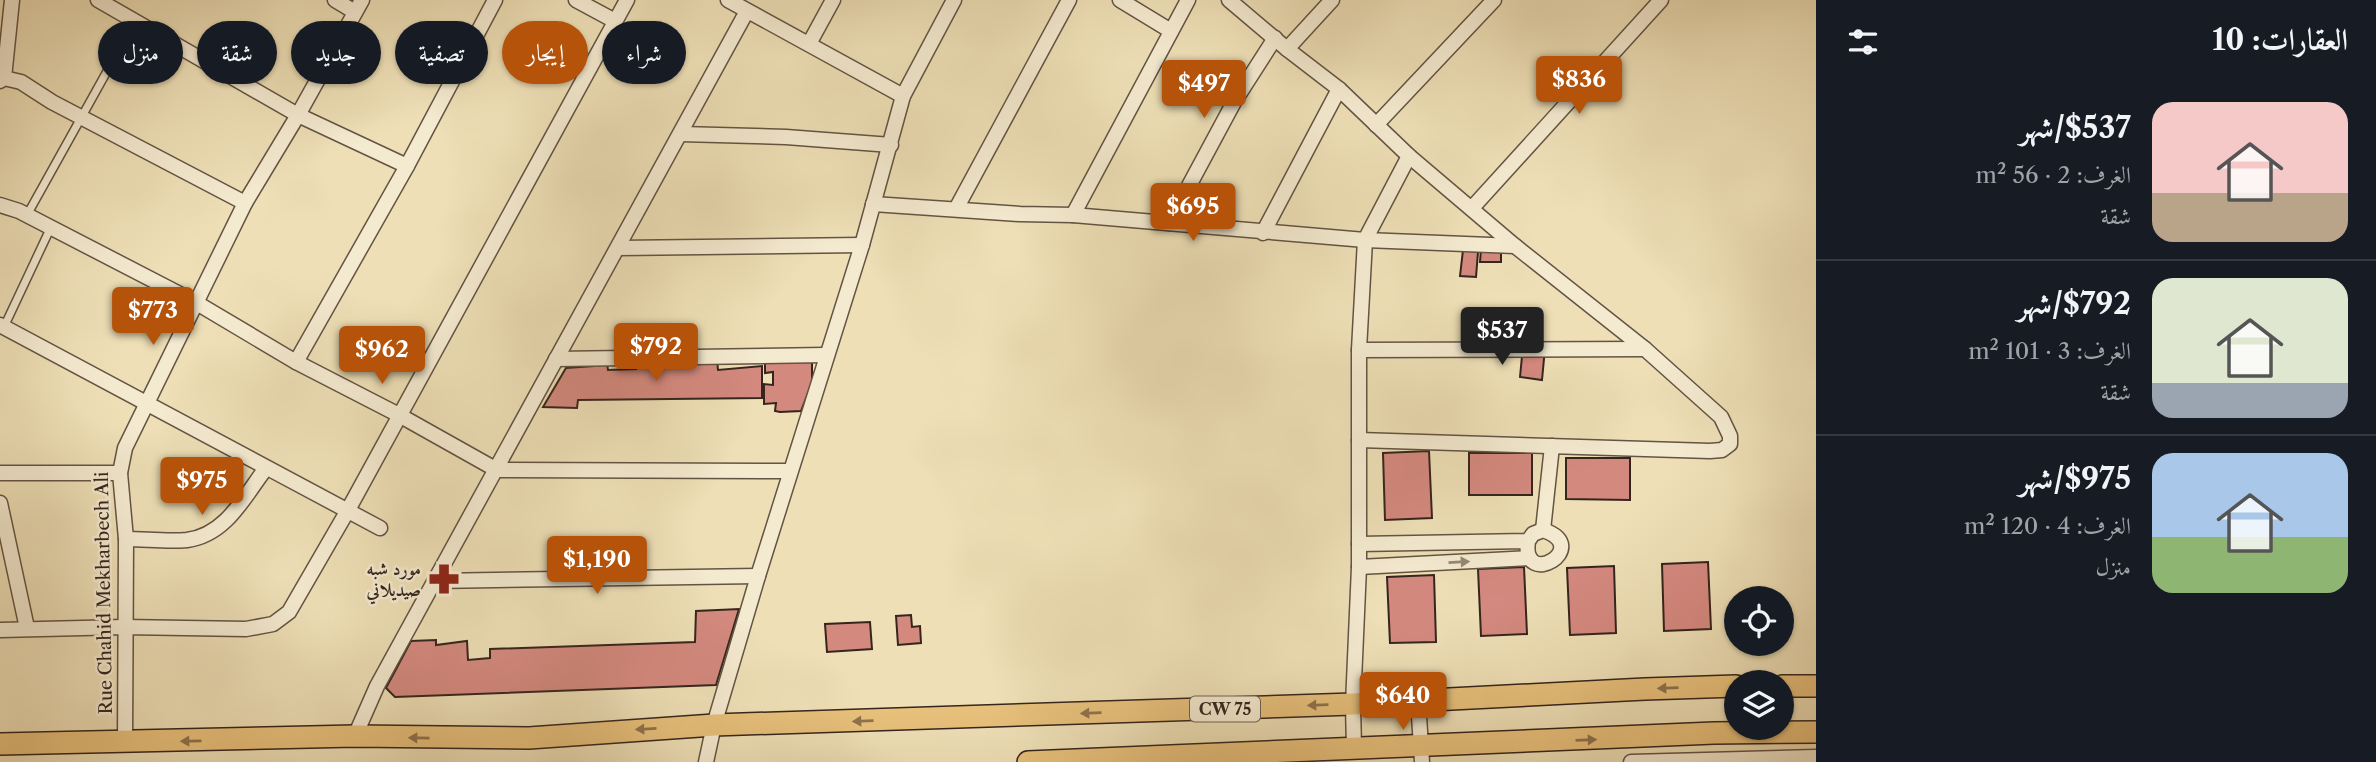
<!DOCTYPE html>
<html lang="ar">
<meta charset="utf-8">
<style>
body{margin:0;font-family:"Libre Caslon Text",Amiri,serif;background:#242831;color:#f1f3f6;direction:rtl;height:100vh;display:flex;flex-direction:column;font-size:26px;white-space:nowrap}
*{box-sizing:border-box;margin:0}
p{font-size:23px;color:#9ea1a6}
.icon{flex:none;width:38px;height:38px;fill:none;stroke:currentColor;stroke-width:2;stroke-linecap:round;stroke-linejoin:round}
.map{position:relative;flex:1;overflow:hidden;direction:ltr}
.panel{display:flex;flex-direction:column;background:#171b24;width:560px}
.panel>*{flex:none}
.top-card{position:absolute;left:21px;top:21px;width:665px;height:63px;direction:rtl;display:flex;gap:14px}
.buttons{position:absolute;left:1724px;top:586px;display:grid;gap:14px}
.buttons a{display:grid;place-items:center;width:70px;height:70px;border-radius:50%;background:#171b24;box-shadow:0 2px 5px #0004;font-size:35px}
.price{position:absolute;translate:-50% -60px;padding:0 16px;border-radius:7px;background:#b45309;color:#fff;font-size:23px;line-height:46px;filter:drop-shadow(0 2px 4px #0008)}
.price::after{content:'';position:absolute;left:50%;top:42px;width:21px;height:16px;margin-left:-10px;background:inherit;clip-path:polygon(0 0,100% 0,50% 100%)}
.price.active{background:#222;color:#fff}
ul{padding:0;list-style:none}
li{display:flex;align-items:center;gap:21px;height:175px;padding:0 28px}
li+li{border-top:2px solid #363941}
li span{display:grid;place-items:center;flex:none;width:196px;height:140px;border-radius:21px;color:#555}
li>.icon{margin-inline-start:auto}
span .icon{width:84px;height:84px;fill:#fffc;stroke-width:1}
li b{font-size:30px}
h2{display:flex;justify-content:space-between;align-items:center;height:84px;padding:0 28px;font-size:30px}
.chip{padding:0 24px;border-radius:32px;background:#171b24;box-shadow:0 2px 5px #0004;font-size:24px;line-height:63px}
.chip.active{background:#b45309;color:#fff}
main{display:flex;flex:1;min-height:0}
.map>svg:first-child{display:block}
.building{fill:#d4897f;stroke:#35251d;stroke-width:2}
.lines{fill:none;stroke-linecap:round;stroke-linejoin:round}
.lane-casing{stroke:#635443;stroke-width:10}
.street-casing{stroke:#635443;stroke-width:17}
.primary-casing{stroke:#35251d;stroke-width:24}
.lane{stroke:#f4ead0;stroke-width:7}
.street{stroke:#f4ead0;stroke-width:14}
.primary{stroke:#e7c07b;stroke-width:21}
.oneway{fill:#948876}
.oneway2{fill:#8e724c}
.labels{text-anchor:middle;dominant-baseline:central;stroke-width:5;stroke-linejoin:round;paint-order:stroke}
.shield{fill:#f4ead0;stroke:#6e6053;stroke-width:2}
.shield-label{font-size:16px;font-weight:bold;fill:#35251d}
.poi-label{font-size:18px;font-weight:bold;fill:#35251d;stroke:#f4ead0;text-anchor:end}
.street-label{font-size:18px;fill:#35251d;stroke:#f4ead0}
</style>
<main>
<section class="panel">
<h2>العقارات: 10<svg class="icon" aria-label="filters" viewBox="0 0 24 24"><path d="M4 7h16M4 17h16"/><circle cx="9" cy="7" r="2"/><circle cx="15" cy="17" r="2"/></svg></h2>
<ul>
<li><span style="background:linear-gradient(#f6c9c9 65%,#b9a48a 0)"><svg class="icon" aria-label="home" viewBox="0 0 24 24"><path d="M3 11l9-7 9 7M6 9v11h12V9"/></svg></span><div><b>$537/شهر</b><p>الغرف: 2 · 56 m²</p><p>شقة</p></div></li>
<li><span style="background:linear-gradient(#dfe7d0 75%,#9aa5b1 0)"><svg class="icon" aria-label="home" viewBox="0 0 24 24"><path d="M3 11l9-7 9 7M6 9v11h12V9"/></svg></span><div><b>$792/شهر</b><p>الغرف: 3 · 101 m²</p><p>شقة</p></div></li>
<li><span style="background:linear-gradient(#a9c7e8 60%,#8fb573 0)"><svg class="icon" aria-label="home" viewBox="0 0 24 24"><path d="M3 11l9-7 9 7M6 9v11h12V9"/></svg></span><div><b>$975/شهر</b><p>الغرف: 4 · 120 m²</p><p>منزل</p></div></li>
</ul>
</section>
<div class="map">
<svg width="1816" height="762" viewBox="0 0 1816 762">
<rect width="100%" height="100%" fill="#eedfb6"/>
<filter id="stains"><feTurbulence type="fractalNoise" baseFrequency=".00286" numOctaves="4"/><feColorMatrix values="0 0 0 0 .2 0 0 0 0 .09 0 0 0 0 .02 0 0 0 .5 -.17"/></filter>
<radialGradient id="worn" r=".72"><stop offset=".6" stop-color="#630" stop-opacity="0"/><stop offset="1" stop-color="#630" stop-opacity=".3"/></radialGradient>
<g class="building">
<polygon points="1481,249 1501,249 1501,262 1480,262"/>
<polygon points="1463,250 1478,252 1476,277 1460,276"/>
<polygon points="1523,346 1545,348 1542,380 1520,377"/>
<polygon points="717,359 718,370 762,366 762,398 578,400 577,408 543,407 566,368 593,366 592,363 607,363 608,370 636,369 636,364 680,360 680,365 694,366 694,360"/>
<polygon points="765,359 812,359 812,383 801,411 780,412 775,411 776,403 764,404 764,384 773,385 773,372 765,373"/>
<polygon points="1429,451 1432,518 1385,520 1383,453"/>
<rect x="1469" y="453" width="63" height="42"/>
<polygon points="1566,458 1630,458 1630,500 1566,499"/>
<polygon points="1708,562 1711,629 1664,631 1662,564"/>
<polygon points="1614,566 1616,633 1570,635 1567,568"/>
<polygon points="1524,567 1527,634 1481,636 1478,569"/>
<polygon points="1434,575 1436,642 1390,643 1387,577"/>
<polygon points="739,609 716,685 395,697 386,688 411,641 436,640 436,645 467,641 468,660 490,658 490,649 695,642 696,611"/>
<polygon points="911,615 912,627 920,626 921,643 898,645 896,616"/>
<polygon points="870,622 872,649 827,652 825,624"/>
</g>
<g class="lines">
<g class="lane-casing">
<g id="lane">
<polyline points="27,215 135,21"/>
<polyline points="4,327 51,227"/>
</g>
</g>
<g class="street-casing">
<g id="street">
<polyline points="98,0 298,115 407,166"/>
<polyline points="335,0 355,12"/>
<polyline points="576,0 615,21"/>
<polyline points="728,0 903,96"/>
<polyline points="1120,0 1171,31"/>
<polyline points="1229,0 1287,49 1339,89 1409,156 1515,246 1645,349 1721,417 1730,436 1730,444 1722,450 1710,451 1359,440"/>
<polyline points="809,44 833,0"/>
<polyline points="1287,49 1332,0"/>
<polyline points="4,78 12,0"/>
<polyline points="0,81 4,78 21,82 52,102 245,203"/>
<polyline points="1376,125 1494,0"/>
<polyline points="681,134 786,137 891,145"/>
<polyline points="873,204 1020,214 1073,215 1365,240 1515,246"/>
<polyline points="0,205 19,211 195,302 296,362 399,415 497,470 790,471"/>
<polyline points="1472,208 1661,0"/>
<polyline points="956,209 1069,0"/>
<polyline points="1073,215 1188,0"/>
<polyline points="1169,223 1234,102 1275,38"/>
<polyline points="1263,233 1339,89"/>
<polyline points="619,248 862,245"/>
<polyline points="0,325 380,528"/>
<polyline points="1359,350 1645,349"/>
<polyline points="556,359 825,355"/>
<polyline points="296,362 407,166 495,0"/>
<polyline points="0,473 120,473"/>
<polyline points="0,503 27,628"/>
<polyline points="1543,530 1552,446"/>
<path d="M 126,539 C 146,539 167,542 187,540 C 226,535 244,497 266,468"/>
<path d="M 1359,544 L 1528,541 L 1533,534 L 1543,530 C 1594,547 1521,591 1528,541"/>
<polyline points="1359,567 1530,558"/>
<polyline points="435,581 758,576"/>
<polyline points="0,630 124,627 246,629 273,624 289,612 348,510 627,0"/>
<polyline points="1418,701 1422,762"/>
<polyline points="355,736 377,686 747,11"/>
<polyline points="125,742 126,539 120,473 125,448 245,203 298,115 362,0"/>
<polyline points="1354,749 1353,704 1359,567 1359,350 1365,240 1409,156"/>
<polyline points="706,762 714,725 758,576 862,245 903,96 954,0"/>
<polyline points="1631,762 1816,757"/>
</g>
</g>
<g class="primary-casing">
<g id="primary">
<polyline points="1782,686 1816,686"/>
<polyline points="0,744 355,736 529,738 714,725 1353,704 1645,689 1736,686"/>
<polyline points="1028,762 1714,733 1816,732"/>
</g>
</g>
<use href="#lane" class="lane"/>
<use href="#street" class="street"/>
<use href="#primary" class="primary"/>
</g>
<defs><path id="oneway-solid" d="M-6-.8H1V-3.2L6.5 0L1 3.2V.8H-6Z" transform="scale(1.75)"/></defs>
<use class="oneway" href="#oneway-solid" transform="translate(1459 562) rotate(-3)"/>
<g class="oneway2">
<use href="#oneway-solid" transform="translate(1668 688) rotate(178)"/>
<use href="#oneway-solid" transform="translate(1318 705) rotate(178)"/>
<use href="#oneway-solid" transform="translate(1091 713) rotate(178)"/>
<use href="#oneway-solid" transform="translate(863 721) rotate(178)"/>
<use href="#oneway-solid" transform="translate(646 729) rotate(177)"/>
<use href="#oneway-solid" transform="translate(419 738) rotate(-179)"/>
<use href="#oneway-solid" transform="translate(1586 740) rotate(-2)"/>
<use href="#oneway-solid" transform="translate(191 741) rotate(179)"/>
</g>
<defs>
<g id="pharmacy-bare" transform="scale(2.415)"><path d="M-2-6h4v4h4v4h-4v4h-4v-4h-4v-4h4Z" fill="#8f2418" stroke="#f4ead0" stroke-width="2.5" paint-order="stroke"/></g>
</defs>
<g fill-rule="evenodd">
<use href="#pharmacy-bare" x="444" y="579"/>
</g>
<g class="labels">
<rect class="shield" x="1190" y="696.5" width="70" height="25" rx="5"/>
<g class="shield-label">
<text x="1225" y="709">CW 75</text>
</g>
<g class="poi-label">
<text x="421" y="569">مورد شبه<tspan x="421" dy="21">صيديلاني</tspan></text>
</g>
<g class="street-label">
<text transform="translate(104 593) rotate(-91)">Rue Chahid Mekharbech Ali</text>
</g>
</g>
<rect width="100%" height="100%" filter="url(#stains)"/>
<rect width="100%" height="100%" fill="url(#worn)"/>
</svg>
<div class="buttons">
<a><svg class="icon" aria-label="locate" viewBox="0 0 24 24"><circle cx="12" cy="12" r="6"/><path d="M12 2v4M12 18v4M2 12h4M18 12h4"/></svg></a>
<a><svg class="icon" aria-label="layers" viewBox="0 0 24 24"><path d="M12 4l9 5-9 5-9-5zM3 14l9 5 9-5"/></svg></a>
</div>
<b class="price" style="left:1579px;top:116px">$836</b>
<b class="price" style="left:1204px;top:120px">$497</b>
<b class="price" style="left:1193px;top:243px">$695</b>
<b class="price" style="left:153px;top:347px">$773</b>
<b class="price active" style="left:1502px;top:367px">$537</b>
<b class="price" style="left:656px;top:383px">$792</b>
<b class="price" style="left:382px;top:386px">$962</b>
<b class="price" style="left:202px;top:517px">$975</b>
<b class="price" style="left:597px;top:596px">$1,190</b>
<b class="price" style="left:1403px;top:732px">$640</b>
<div class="top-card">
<a class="chip">شراء</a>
<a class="chip active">إيجار</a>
<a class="chip">تصفية</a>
<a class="chip">جديد</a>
<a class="chip">شقة</a>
<a class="chip">منزل</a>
</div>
</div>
</main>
